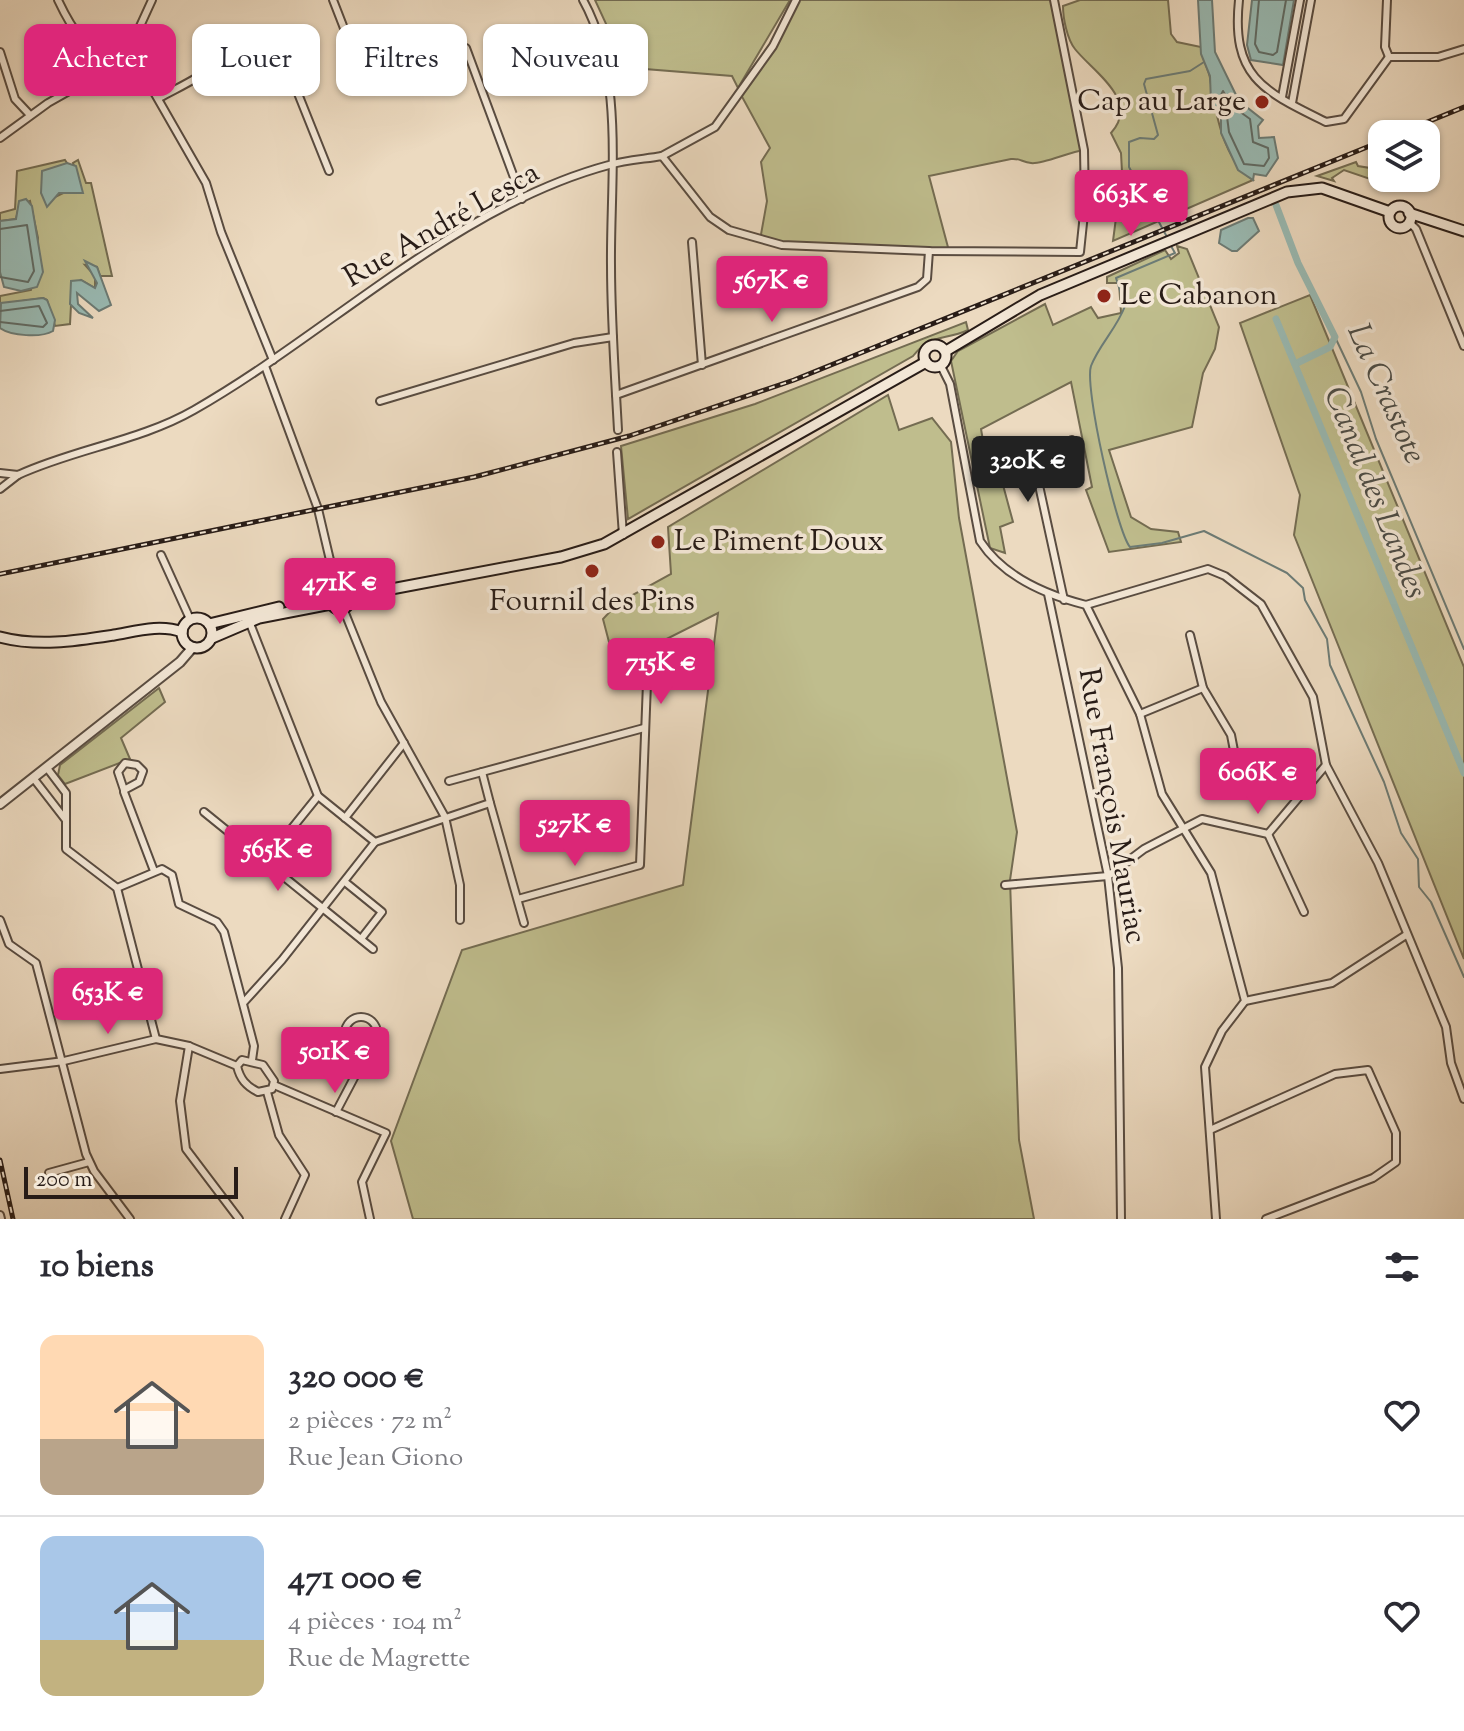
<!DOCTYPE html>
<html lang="fr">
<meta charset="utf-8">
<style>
body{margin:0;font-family:"Sorts Mill Goudy",serif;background:#f7f7f7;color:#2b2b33;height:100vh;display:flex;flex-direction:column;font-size:30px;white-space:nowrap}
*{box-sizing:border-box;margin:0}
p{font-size:26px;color:#7c7c81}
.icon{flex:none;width:44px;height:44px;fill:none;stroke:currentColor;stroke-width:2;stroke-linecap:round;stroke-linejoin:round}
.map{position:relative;height:1219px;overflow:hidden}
.panel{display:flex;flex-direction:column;background:#fff;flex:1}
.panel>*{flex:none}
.banner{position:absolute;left:24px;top:24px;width:800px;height:72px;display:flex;gap:16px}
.tools{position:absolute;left:1368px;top:120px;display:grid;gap:16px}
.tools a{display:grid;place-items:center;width:72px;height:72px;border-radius:16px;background:#fff;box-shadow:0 2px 6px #0004;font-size:40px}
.scale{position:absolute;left:24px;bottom:20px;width:214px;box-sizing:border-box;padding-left:8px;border:4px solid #281c17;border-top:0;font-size:22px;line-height:28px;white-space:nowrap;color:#281c17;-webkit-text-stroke:6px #f3e7d6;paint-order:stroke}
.price{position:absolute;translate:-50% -68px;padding:0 18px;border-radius:8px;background:#db2777;color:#fff;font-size:26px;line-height:52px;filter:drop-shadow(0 2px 4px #0008)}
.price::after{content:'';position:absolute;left:50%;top:48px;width:24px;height:18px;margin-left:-12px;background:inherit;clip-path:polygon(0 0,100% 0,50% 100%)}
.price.selected{background:#222;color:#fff}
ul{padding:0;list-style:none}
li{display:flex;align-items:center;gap:24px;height:200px;padding:0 40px}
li+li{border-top:2px solid #e1e1e2}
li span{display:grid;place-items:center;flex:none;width:224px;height:160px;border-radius:16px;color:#555}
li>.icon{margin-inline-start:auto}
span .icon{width:96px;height:96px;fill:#fffc;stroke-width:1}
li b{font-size:34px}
h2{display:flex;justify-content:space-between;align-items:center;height:96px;padding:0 40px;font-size:34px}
.pill{padding:0 28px;border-radius:16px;background:#fff;box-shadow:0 2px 6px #0004;font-size:28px;line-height:72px}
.pill.selected{background:#db2777;color:#fff}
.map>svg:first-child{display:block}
.green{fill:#bfbd8d;stroke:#746c52;stroke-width:2}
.water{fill:#99bab3;stroke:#6c7b75;stroke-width:2}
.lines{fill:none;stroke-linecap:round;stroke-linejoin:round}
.shore{stroke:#606b65;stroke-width:2}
.stream{stroke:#6c7b75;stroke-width:2}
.canal{stroke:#99bab3;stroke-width:7}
.minor-casing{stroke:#594c41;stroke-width:10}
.tertiary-casing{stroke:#594c41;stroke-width:12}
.secondary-casing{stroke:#281c17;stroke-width:13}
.minor{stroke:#f3e7d6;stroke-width:6}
.tertiary{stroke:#f3e7d6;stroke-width:8}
.secondary{stroke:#f3e7d6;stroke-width:9}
.rail-casing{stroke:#281c17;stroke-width:5}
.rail{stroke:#f3e7d6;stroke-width:2;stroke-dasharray:6;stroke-linecap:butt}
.poi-dot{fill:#8f2418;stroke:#f3e7d6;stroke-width:3}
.labels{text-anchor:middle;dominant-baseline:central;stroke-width:7;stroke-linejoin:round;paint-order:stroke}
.poi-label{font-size:30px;fill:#281c17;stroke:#f3e7d6;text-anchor:start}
.street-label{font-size:30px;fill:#281c17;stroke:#f3e7d6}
.water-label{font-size:32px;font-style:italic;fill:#4a4b46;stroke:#f3e7d6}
</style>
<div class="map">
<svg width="1464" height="1219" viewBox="0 0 1464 1219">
<rect width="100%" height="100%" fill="#ecdac0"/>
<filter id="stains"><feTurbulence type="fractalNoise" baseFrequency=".0025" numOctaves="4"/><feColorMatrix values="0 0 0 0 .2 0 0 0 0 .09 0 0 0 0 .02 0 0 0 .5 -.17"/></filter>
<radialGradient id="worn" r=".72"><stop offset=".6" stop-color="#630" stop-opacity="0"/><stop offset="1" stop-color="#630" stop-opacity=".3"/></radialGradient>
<g class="green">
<polygon points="595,0 790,0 738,88 732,76 620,67 608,28"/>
<path d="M 796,0 L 1054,0 L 1084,150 C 1069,152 1041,165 1031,163 C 1022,162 1020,158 1011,159 L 929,176 L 949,251 L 782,245 L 760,240 L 767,201 L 761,162 L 770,148 L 740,93 L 773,46 Z"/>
<path d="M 1080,0 L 1168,0 L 1171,34 L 1177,42 L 1201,47 C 1201,58 1208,67 1210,78 C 1215,111 1223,160 1253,180 L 1113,241 L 1122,172 L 1121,153 L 1111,133 C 1141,100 1092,71 1075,49 C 1067,39 1063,18 1063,6 Z"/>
<polygon points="65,160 67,163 57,169 53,198 80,185 73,163 78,160 86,183 91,183 112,276 100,276 97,267 85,265 95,276 95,288 81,280 72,286 70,324 55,326 47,300 43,298 0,304 0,296 31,290 38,238 30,201 19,206 16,219 0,221 0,213 15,209 17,171"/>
<polygon points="1356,162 1358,166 1376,169 1379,182 1344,170 1332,178 1334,181 1317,176"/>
<polygon points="1177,246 1187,249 1219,327 1215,349 1203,373 1192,427 1109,450 1131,517 1151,529 1178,532 1181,542 1109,552 1086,490 1092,487 1071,382 981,429 989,476 1000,474 1013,522 1000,527 1005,553 990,548 951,361 958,351 1045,304 1053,325 1091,307 1098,318 1121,313 1119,283 1107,283 1107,277 1165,250 1171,259 1179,253"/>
<polygon points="1310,295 1464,667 1464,959 1294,535 1300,495 1240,323"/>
<path d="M 966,322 L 968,330 C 944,341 931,333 913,356 L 628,519 L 621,446 L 755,404 Z"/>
<polygon points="888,395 899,430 932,418 951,442 959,518 1017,832 1010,880 1019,1140 1034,1219 413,1219 391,1141 462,950 683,885 718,613 615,665 603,619 618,603 671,574 668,527"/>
<polygon points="159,688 165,702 121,738 130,759 65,784 58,775 60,765"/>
</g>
<g class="water">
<polygon points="1198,0 1212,0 1215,52 1239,101 1263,120 1258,126 1259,138 1274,137 1278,158 1266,176 1254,174 1253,180 1238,170 1221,133 1221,116 1211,102 1210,76 1201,54"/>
<polygon points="1252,0 1294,0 1283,65 1251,60 1247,45"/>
<polygon points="67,163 76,166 83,193 59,193 47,207 41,193 42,171"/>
<polygon points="26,199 32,206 43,272 37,287 21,291 4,287 0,272 0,221 16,219 19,201"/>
<polygon points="1248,218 1253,218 1259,231 1237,251 1232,251 1219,243 1221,230"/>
<polygon points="85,261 97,267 111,305 99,311 77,293 78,304 93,318 79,313 70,304 71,281 81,280 95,288 97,283"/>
<path d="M 43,298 L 47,300 L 55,320 L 53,331 C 41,338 11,336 0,328 L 1,303 Z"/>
</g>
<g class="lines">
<g class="shore">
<polyline points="1259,0 1255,44 1259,52 1273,55 1277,52 1286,0"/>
<polygon points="1223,91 1232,106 1250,119 1253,142 1268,148 1269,158 1264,166 1244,164 1229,132 1226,109 1219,99"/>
<polyline points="0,229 27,225 34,271 28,282 0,277"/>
<polyline points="0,311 39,306 47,323 43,327 0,322"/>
</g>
<g class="stream">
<polyline points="1167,237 1129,167 1129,142 1140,138 1154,139 1158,135 1144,84 1146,79 1190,71 1204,62"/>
<path d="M 1171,246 L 1175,253 L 1116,278 L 1125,306 C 1117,328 1099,345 1091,366 C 1084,387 1117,532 1130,547 L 1162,543 L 1204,531 L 1287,573 L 1303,588 L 1305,600 L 1327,639 L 1330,665 L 1384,782 L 1401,833 L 1418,859 L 1419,887 L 1431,902 L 1464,977"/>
<polyline points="1335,337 1361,392 1376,439 1464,649"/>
</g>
<g class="canal">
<polyline points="1276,205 1298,263 1335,337 1330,347 1295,364"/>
<polyline points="1276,319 1464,773"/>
</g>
<g class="minor-casing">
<g id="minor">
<path d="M 58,0 C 72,30 86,52 119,63 L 125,59 L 143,73 L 206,183 L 221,232 L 273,360"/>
<polyline points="333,0 368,90"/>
<path d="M 583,0 C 625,75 610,181 611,265 C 611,320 615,375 618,430"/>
<path d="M 1239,0 C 1231,77 1263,91 1326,122 L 1344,119 L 1389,57 L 1438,57 L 1464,49"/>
<polyline points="1387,0 1385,47 1389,57"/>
<polyline points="351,48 401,30"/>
<polyline points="466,48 522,199"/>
<polyline points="0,52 15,99 30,115"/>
<polyline points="125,59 152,0"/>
<polyline points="1282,97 1300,0"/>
<path d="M 159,98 C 177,88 198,79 214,66 C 232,53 251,11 279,46 L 329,171"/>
<polyline points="1292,103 1311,0"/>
<polyline points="0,138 48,103 119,63"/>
<polyline points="662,156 715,127 773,46 796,0"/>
<polyline points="1409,222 1416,229 1464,346"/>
<polyline points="692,242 702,365"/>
<polyline points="265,366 318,509 337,590"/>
<path d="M 941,366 L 950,384 L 980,541 C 1003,576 1046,595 1086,605 L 1140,714 L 1162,794 L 1211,873 L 1245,1001 L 1222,1031 L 1205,1067 L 1216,1219"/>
<polyline points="616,395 918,287 927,279 929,251"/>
<polyline points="380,401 574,343 613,337"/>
<polyline points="617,452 623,535"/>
<path d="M 0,473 L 18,475 C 74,449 140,441 194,410 C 329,333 456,206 609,165 C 626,160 645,159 662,156 L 710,217 L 729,230 L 782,245 L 929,251 L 1080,252 L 1085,204 L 1084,150 L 1054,0"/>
<polyline points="0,489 18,475"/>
<polyline points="161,555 190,619"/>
<polyline points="1048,594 1108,876 1118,968 1121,1219"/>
<polyline points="1064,600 1035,467 1038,458 1072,440"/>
<polyline points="1086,605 1208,569 1225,576 1261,604 1313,697 1326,765 1378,863 1446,1027 1451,1063 1464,1099"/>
<polyline points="343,608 381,702 445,817 460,885 460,920"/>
<polyline points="249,621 318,796 375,842"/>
<polyline points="1190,635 1203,688 1231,735 1235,756"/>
<polyline points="1140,714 1203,688"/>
<polyline points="47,768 66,793 66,849 117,888 156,1039"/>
<polyline points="34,779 65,819"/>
<polyline points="449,781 644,728"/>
<polyline points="124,790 139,782 143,771 137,765 125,763 118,772 124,790 124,792 154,871"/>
<polyline points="490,803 524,923"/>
<polyline points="204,812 373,949"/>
<polyline points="345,818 404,743"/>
<polyline points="1268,834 1304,912"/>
<polyline points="264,863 318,796"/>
<polyline points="345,882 382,912 361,939"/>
<polyline points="1005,885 1108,876 1144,849 1202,819 1268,834 1326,765"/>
<polyline points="117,888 162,869 172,875 179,904 217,922 224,932 254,1046 252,1060"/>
<polyline points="518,899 640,865 647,683"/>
<polyline points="0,920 9,944 36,963 86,1154 94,1171 130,1219"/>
<polyline points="1245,1001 1332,983 1406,935"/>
<polyline points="244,1002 282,960 375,842 490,803 482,772"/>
<circle cx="361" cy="1033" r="16"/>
<polyline points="189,1046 180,1101 186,1149 239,1219"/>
<path d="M 242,1060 L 263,1065 L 274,1081 L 272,1089 L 258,1092 C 246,1086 240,1079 237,1066 Z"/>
<polyline points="0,1069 64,1061 156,1039 189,1046 237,1066"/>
<polyline points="274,1085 386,1133 362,1182 370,1219"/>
<polyline points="267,1092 279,1135 305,1175 285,1219"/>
<polyline points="336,1112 356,1074 363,1049"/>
<polyline points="1210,1130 1335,1074 1368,1070 1396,1133 1396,1162 1373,1178 1266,1219"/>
<polyline points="49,1173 89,1162"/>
<polyline points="0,1215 1,1219"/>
</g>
</g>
<g class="tertiary-casing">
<polyline id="tertiary" points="0,804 180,662 193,647"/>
</g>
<g class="secondary-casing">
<g id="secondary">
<circle cx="1400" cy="217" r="11"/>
<polyline points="1409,213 1464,231"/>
<circle cx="935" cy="356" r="11"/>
<polyline points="946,351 1040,295 1287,192 1322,188 1390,212"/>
<circle cx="340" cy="599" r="10"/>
<polyline points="349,597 561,557 604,544 926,362"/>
<circle cx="197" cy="633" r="15"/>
<polyline points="209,624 279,607"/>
<path d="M 0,637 C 38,647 75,641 114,635 C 137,631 160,624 182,632"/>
<polyline points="212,638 259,618 331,604"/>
</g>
</g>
<use href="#minor" class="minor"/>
<use href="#tertiary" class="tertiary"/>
<use href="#secondary" class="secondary"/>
<g class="rail-casing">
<g id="rail">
<polyline points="1398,134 1464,107"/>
<polyline points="0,574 474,477 629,436 794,380 1382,141"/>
<polyline points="0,1160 13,1219"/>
</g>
</g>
<use href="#rail" class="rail"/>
</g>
<g class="poi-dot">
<circle cx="1262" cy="102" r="8"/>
<circle cx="1104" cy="296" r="8"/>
<circle cx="658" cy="542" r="8"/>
<circle cx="592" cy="571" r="8"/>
</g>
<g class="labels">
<g class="poi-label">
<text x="1246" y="102" text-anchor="end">Cap au Large</text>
<text x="1120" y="296">Le Cabanon</text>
<text x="674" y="542">Le Piment Doux</text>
<text x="592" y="602" text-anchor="middle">Fournil des Pins</text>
</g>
<g class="street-label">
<text transform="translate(442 226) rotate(-30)">Rue André Lesca</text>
<text transform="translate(1111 806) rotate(80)">Rue François Mauriac</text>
</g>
<g class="water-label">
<text transform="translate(1385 394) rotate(66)">La Crastote</text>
<text transform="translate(1374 493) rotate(68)">Canal des Landes</text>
</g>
</g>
<rect width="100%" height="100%" filter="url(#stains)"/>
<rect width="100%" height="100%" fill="url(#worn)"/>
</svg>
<div class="tools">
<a><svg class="icon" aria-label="layers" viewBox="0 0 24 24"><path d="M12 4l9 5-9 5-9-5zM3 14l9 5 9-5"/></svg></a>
</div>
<div class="scale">200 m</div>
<b class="price" style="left:1131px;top:238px">663K €</b>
<b class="price" style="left:772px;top:324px">567K €</b>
<b class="price selected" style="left:1028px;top:504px">320K €</b>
<b class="price" style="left:340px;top:626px">471K €</b>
<b class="price" style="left:661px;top:706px">715K €</b>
<b class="price" style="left:1258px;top:816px">606K €</b>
<b class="price" style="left:575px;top:868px">527K €</b>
<b class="price" style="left:278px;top:893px">565K €</b>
<b class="price" style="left:108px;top:1036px">653K €</b>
<b class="price" style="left:335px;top:1095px">501K €</b>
<div class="banner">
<a class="pill selected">Acheter</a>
<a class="pill">Louer</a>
<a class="pill">Filtres</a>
<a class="pill">Nouveau</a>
</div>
</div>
<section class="panel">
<h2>10 biens<svg class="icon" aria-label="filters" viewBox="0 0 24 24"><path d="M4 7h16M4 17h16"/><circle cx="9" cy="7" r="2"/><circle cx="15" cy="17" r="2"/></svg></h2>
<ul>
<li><span style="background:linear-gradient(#ffd9b3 65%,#b9a48a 0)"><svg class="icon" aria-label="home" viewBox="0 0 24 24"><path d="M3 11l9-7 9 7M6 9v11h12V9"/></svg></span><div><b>320 000 €</b><p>2 pièces · 72 m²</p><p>Rue Jean Giono</p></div><svg class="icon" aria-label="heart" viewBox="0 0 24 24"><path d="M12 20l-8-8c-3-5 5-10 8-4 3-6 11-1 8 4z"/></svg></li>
<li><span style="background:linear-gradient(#a9c7e8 65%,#c2b280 0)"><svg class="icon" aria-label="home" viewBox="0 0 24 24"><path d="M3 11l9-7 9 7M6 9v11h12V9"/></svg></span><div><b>471 000 €</b><p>4 pièces · 104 m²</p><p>Rue de Magrette</p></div><svg class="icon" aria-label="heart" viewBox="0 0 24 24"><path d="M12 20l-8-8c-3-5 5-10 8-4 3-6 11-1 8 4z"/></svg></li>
</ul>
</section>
